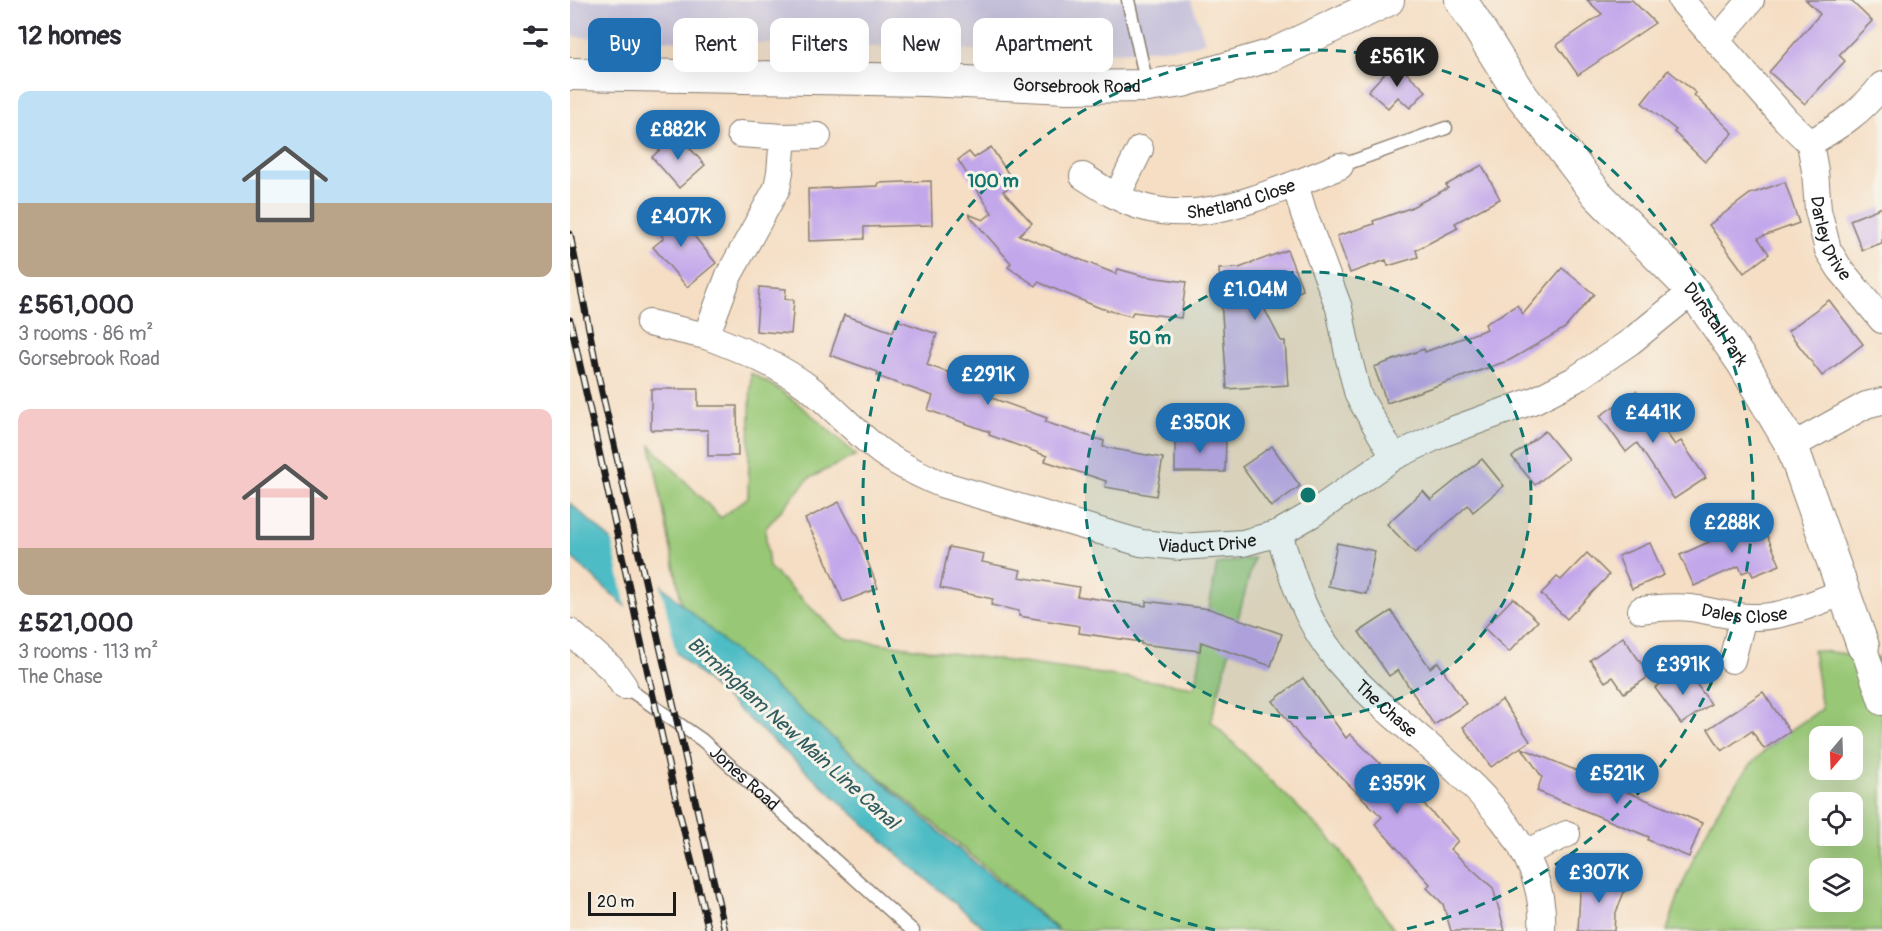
<!DOCTYPE html>
<meta charset="utf-8">
<style>
body{margin:0;font-family:Pangolin,sans-serif;background:#f7f7f7;color:#2b2b33;height:100vh;display:flex;flex-direction:column;font-size:22px;white-space:nowrap}
*{box-sizing:border-box;margin:0}
p{font-size:20px;color:#7c7c81}
.icon{flex:none;width:33px;height:33px;fill:none;stroke:currentColor;stroke-width:2;stroke-linecap:round;stroke-linejoin:round}
.map{position:relative;flex:1;overflow:hidden}
.drawer{display:flex;flex-direction:column;background:#fff;width:570px}
.drawer>*{flex:none}
.guide{position:absolute;left:18px;top:18px;width:570px;height:54px;display:flex;gap:12px}
.needle{width:39px;rotate:199deg}
.controls{position:absolute;left:1239px;top:726px;display:grid;gap:12px}
.controls a{display:grid;place-items:center;width:54px;height:54px;border-radius:12px;background:#fff;box-shadow:0 6px 24px #0002;font-size:30px}
.scale{position:absolute;left:18px;bottom:15px;width:88px;box-sizing:border-box;padding-left:6px;border:3px solid #1c1c1c;border-top:0;font-size:16px;line-height:21px;white-space:nowrap;color:#1c1c1c;-webkit-text-stroke:4px #f7f3e8;paint-order:stroke}
.price{position:absolute;translate:-50% -51px;padding:0 14px;border-radius:21px;background:#1f6fb2;color:#fff;font-size:20px;line-height:39px;filter:drop-shadow(0 2px 3px #0008)}
.price::after{content:'';position:absolute;left:50%;top:36px;width:18px;height:14px;margin-left:-9px;background:inherit;clip-path:polygon(0 0,100% 0,50% 100%)}
.price.current{background:#222;color:#fff}
ul{padding:0;list-style:none}
li{display:grid;align-content:center;gap:12px;height:318px;padding:0 18px}
li span{display:grid;place-items:center;height:186px;border-radius:12px;color:#555}
li>.icon{margin-inline-start:auto}
span .icon{width:108px;height:108px;fill:#fffc;stroke-width:1}
li b{font-size:26px}
h2{display:flex;justify-content:space-between;align-items:center;height:72px;padding:0 18px;font-size:26px}
.tag{padding:0 21px;border-radius:12px;background:#fff;box-shadow:0 6px 24px #0002;font-size:21px;line-height:54px}
.tag.current{background:#1f6fb2;color:#fff}
main{display:flex;flex:1;min-height:0}
.map>svg:first-child{display:block}
.industrial{fill:#c5c0da}
.green{fill:#98c876;stroke:#5a7249;stroke-width:1.5;fill-rule:evenodd}
.water{fill:#4ebcc5;stroke:#356c70;stroke-width:1.5}
.pier{fill:#f5dec4}
.building{fill:#c3a7eb}
.lines{fill:none;stroke-linecap:round;stroke-linejoin:round}
.service-casing{stroke:#887d70;stroke-width:15}
.minor-casing{stroke:#887d70;stroke-width:28}
.tertiary-casing{stroke:#887d70;stroke-width:34}
.service{stroke:#fff;stroke-width:12}
.minor{stroke:#fff;stroke-width:26}
.tertiary{stroke:#fff;stroke-width:32}
.rail-casing{stroke:#1c1c1c;stroke-width:7}
.rail{stroke:#f7f3e8;stroke-width:4.5;stroke-dasharray:14;stroke-linecap:butt}
.ring{fill:none;stroke:#0f766e;stroke-width:3;stroke-dasharray:10 8}
.labels{text-anchor:middle;dominant-baseline:central;stroke-width:6;stroke-linejoin:round;paint-order:stroke}
.street-label{font-size:18px;fill:#1c1c1c;stroke:#f7f3e8}
.water-label{font-size:20px;font-style:italic;fill:#305c60;stroke:#f7f3e8}
.centre{fill:#0f766e;stroke:#f7f3e8;stroke-width:3}
.ring-label{font-size:18px;text-anchor:middle;font-weight:bold;fill:#0f766e;stroke:#f7f3e8;stroke-width:6;stroke-linejoin:round;paint-order:stroke}
</style>
<main>
<section class="drawer">
<h2>12 homes<svg class="icon" aria-label="filters" viewBox="0 0 24 24"><path d="M4 7h16M4 17h16"/><circle cx="9" cy="7" r="2"/><circle cx="15" cy="17" r="2"/></svg></h2>
<ul>
<li><span style="background:linear-gradient(#bfe0f5 60%,#b9a48a 0)"><svg class="icon" aria-label="home" viewBox="0 0 24 24"><path d="M3 11l9-7 9 7M6 9v11h12V9"/></svg></span><div><b>£561,000</b><p>3 rooms · 86 m²</p><p>Gorsebrook Road</p></div></li>
<li><span style="background:linear-gradient(#f6c9c9 75%,#b9a48a 0)"><svg class="icon" aria-label="home" viewBox="0 0 24 24"><path d="M3 11l9-7 9 7M6 9v11h12V9"/></svg></span><div><b>£521,000</b><p>3 rooms · 113 m²</p><p>The Chase</p></div></li>
</ul>
</section>
<div class="map">
<svg width="1312" height="931" viewBox="0 0 1312 931">
<rect width="100%" height="100%" fill="#f7f3e8"/>
<filter id="ink" filterUnits="userSpaceOnUse"><feTurbulence type="fractalNoise" baseFrequency=".0167" numOctaves="2"/><feDisplacementMap in="SourceGraphic" scale="12" xChannelSelector="R" yChannelSelector="G"/><feConvolveMatrix kernelMatrix="1 2 1 2 8 2 1 2 1" color-interpolation-filters="sRGB"/></filter>
<filter id="wash" filterUnits="userSpaceOnUse"><feTurbulence type="fractalNoise" baseFrequency=".008" numOctaves="4" result="noise"/><feDisplacementMap in="SourceGraphic" scale="24" xChannelSelector="R" yChannelSelector="G"/><feGaussianBlur stdDeviation="1.35" result="paint"/><feColorMatrix in="noise" values="0 0 0 0 0 0 0 0 0 0 0 0 0 0 0 0 0 1.4 0 .05"/><feComposite in="paint" operator="in"/></filter>
<g filter="url(#wash)">
<rect width="100%" height="100%" fill="#f5dec4"/>
<polygon class="industrial" points="0,0 621,0 635,41 619,47 519,54 0,37"/>
<g class="green">
<path d="M 181,373 C 225,397 250,422 286,455 L 238,479 L 195,529 L 199,567 L 268,634 L 279,639 L 625,687 L 647,564 L 684,558 L 641,721 L 769,848 L 825,931 L 490,931 L 262,737 L 112,606 L 81,446 L 151,518 L 178,497 Z"/>
<path d="M 1243,650 L 1312,658 L 1312,931 L 1097,931 C 1114,874 1138,816 1177,769 C 1198,744 1226,726 1252,709 ZM 1250,736 L 1282,736 L 1282,770 L 1250,770 ZM 1250,802 L 1282,802 L 1282,836 L 1250,836 ZM 1250,868 L 1282,868 L 1282,902 L 1250,902 Z"/>
</g>
<polygon class="water" points="0,503 183,668 391,851 488,931 418,931 336,862 0,556"/>
<polygon class="pier" points="41,537 90,581 107,658 57,612"/>
<g id="blocks">
<g class="building">
<polygon points="1017,0 1062,0 1085,23 1008,75 987,45 1032,14"/>
<polygon points="1236,0 1280,0 1302,21 1269,55 1275,61 1235,104 1199,72 1250,14"/>
<polygon points="825,62 856,91 840,108 828,97 818,108 798,91"/>
<polygon points="1098,70 1126,93 1124,95 1163,133 1135,162 1104,132 1106,130 1072,103"/>
<polygon points="107,134 135,165 109,188 82,157"/>
<polygon points="421,147 445,184 433,191 462,223 449,235 546,274 548,269 573,276 616,282 611,318 563,312 561,316 530,308 468,282 466,286 438,267 441,263 398,214 413,220 422,213 388,160 399,152 404,158"/>
<polygon points="912,165 930,199 885,223 888,228 846,250 848,257 818,266 816,260 780,273 767,236 804,224 803,221 840,208 878,188 876,185"/>
<polygon points="361,181 362,225 294,227 294,239 239,241 238,189 308,186 308,183"/>
<polygon points="1215,182 1229,223 1188,238 1199,254 1174,273 1139,225 1180,194"/>
<polygon points="99,205 146,263 117,287 83,247 94,238 80,221"/>
<polygon points="1312,207 1312,243 1292,250 1280,220"/>
<polygon points="717,250 733,290 693,306 711,341 715,341 718,385 657,389 649,269 669,268"/>
<polygon points="992,268 1024,294 995,328 940,360 817,403 804,367 854,349 855,352 917,329 915,324 947,305 953,314"/>
<polygon points="189,287 216,289 215,299 224,300 221,334 186,331"/>
<polygon points="1259,300 1293,344 1252,376 1218,331"/>
<polygon points="274,315 323,332 327,320 367,334 357,365 423,388 419,397 477,418 475,422 534,441 533,447 593,458 586,496 535,487 536,481 475,461 477,456 419,435 420,432 358,410 363,396 307,376 308,372 260,355"/>
<polygon points="81,389 128,389 128,406 167,406 168,456 138,456 138,430 81,430"/>
<polygon points="1066,391 1105,445 1111,441 1136,478 1104,499 1067,443 1056,452 1030,416"/>
<polygon points="975,431 998,459 965,485 942,457"/>
<polygon points="605,436 656,436 655,472 605,472"/>
<polygon points="702,446 730,486 701,507 672,467"/>
<polygon points="912,459 934,486 903,512 898,505 845,553 817,524 853,491 861,500"/>
<polygon points="269,502 290,542 308,588 273,602 253,554 235,519"/>
<polygon points="1190,519 1210,565 1183,576 1180,570 1172,573 1169,566 1124,586 1110,555"/>
<polygon points="767,543 805,551 796,594 758,586"/>
<polygon points="1080,543 1094,575 1062,589 1048,556"/>
<polygon points="379,547 414,554 412,562 451,570 449,577 509,587 507,596 576,606 576,601 640,609 712,634 701,666 631,642 630,651 571,644 571,642 509,633 510,626 449,616 449,611 421,605 423,599 370,588"/>
<polygon points="1017,553 1039,575 997,619 971,594 987,577 991,580"/>
<polygon points="943,598 968,621 939,652 914,628"/>
<polygon points="821,611 860,668 868,662 896,704 864,725 828,670 819,676 789,632"/>
<polygon points="1053,637 1080,676 1054,693 1043,677 1035,682 1020,660"/>
<polygon points="1114,667 1141,704 1111,724 1085,688"/>
<polygon points="733,678 776,738 780,734 825,778 827,775 888,841 880,849 923,888 935,931 881,931 873,904 857,888 860,884 805,824 812,817 731,738 703,701"/>
<polygon points="1193,692 1220,732 1194,749 1182,731 1152,751 1138,729"/>
<polygon points="932,700 960,741 921,767 893,727"/>
<polygon points="952,748 1132,823 1119,857 1078,840 1079,837 967,791 972,777"/>
<polygon points="1018,872 1056,887 1045,915 1044,931 1008,931 1010,893"/>
</g>
</g>
</g>
<g filter="url(#ink)">
<use href="#blocks" fill-opacity="0" stroke="#887d70" stroke-width="1.5"/>
<g class="lines">
<g class="service-casing">
<g id="service">
<polyline points="558,0 577,85"/>
<polyline points="770,166 876,128"/>
<path id="s1" d="M 54,686 L 132,740 L 343,931"/>
</g>
</g>
<g class="minor-casing">
<g id="minor">
<path id="s2" d="M 1111,0 L 1216,120 L 1240,143 L 1245,171 L 1248,210 L 1258,250 L 1270,269 L 1312,320"/>
<polyline points="1147,40 1181,0"/>
<path id="s3" d="M 170,134 L 213,137 L 210,172 L 207,188 L 159,275 L 136,336 C 173,350 211,366 242,390 C 265,409 286,433 310,451 C 329,465 350,475 371,484 L 571,543 L 610,547 L 673,543 L 709,533 L 742,514 L 824,457 L 874,433 L 965,400 L 1004,380 L 1060,342 L 1123,291"/>
<polyline points="213,137 248,136"/>
<path d="M 1240,143 C 1268,127 1293,111 1312,85"/>
<path id="s4" d="M 513,176 C 530,187 549,200 569,206 C 624,223 674,203 725,184 L 734,214 L 769,308 L 779,359 L 788,395 L 824,457"/>
<polyline points="725,184 770,166"/>
<polyline points="547,196 570,149"/>
<polyline points="79,323 136,336"/>
<polyline points="1222,446 1296,405 1312,401"/>
<path id="s5" d="M 709,533 C 723,580 734,618 765,657 C 830,740 980,809 972,931"/>
<path id="s6" d="M 1071,610 C 1088,608 1104,606 1121,608 C 1143,611 1164,618 1186,617 C 1216,617 1246,602 1274,592"/>
<polyline points="0,632 42,669 54,686"/>
<polyline points="1293,646 1312,702"/>
<polyline points="1162,660 1173,617"/>
<polyline points="954,853 997,834"/>
</g>
</g>
<g class="tertiary-casing">
<g id="tertiary">
<path id="s7" d="M 891,0 L 948,91 L 1027,194 L 1123,291 L 1173,363 L 1222,446 L 1293,646"/>
<path id="s8" d="M 0,74 L 356,80 L 497,87 L 578,86 L 613,81 L 702,55 L 818,0"/>
</g>
</g>
<use href="#service" class="service"/>
<use href="#minor" class="minor"/>
<use href="#tertiary" class="tertiary"/>
<g class="rail-casing">
<g id="rail">
<polyline points="0,234 29,379 155,931"/>
<polyline points="0,320 104,791 139,931"/>
</g>
</g>
<use href="#rail" class="rail"/>
</g>
</g>
<circle cx="738" cy="495" r="223" fill="#0f766e" fill-opacity=".12"/>
<g class="ring">
<circle cx="738" cy="495" r="223"/>
<path d="M645 930A445 445 0 1 1 831 930"/>
</g>
<g class="labels">
<g class="street-label">
<text stroke="none"><textPath href="#s8" startOffset="507">Gorsebrook Road</textPath></text>
<text stroke="none"><textPath href="#s4" startOffset="168">Shetland Close</textPath></text>
<text stroke="none"><textPath href="#s2" startOffset="291">Darley Drive</textPath></text>
<text stroke="none"><textPath href="#s7" startOffset="414">Dunstall Park</textPath></text>
<text stroke="none"><textPath href="#s3" startOffset="814">Viaduct Drive</textPath></text>
<text stroke="none"><textPath href="#s6" startOffset="104">Dales Close</textPath></text>
<text stroke="none"><textPath href="#s5" startOffset="210">The Chase</textPath></text>
<text stroke="none"><textPath href="#s1" startOffset="152">Jones Road</textPath></text>
</g>
<g class="water-label">
<text transform="translate(223 733) rotate(42)">Birmingham New Main Line Canal</text>
</g>
</g>
<circle cx="738" cy="495" r="9" class="centre"/>
<g class="ring-label">
<text x="423" y="187">100 m</text>
<text x="580" y="344">50 m</text>
</g>
</svg>
<div class="controls">
<a><svg class="needle" viewBox="-14 -14 28 28"><path d="M0-13l5 13h-10z" fill="#e53935"/><path d="M0 13l5-13h-10z" fill="#7c7c81"/></svg></a>
<a><svg class="icon" aria-label="locate" viewBox="0 0 24 24"><circle cx="12" cy="12" r="6"/><path d="M12 2v4M12 18v4M2 12h4M18 12h4"/></svg></a>
<a><svg class="icon" aria-label="layers" viewBox="0 0 24 24"><path d="M12 4l9 5-9 5-9-5zM3 14l9 5 9-5"/></svg></a>
</div>
<div class="scale">20 m</div>
<b class="price current" style="left:827px;top:88px">£561K</b>
<b class="price" style="left:108px;top:161px">£882K</b>
<b class="price" style="left:111px;top:248px">£407K</b>
<b class="price" style="left:685px;top:321px">£1.04M</b>
<b class="price" style="left:418px;top:406px">£291K</b>
<b class="price" style="left:1083px;top:444px">£441K</b>
<b class="price" style="left:630px;top:454px">£350K</b>
<b class="price" style="left:1162px;top:554px">£288K</b>
<b class="price" style="left:1113px;top:696px">£391K</b>
<b class="price" style="left:1047px;top:805px">£521K</b>
<b class="price" style="left:827px;top:815px">£359K</b>
<b class="price" style="left:1029px;top:904px">£307K</b>
<div class="guide">
<a class="tag current">Buy</a>
<a class="tag">Rent</a>
<a class="tag">Filters</a>
<a class="tag">New</a>
<a class="tag">Apartment</a>
</div>
</div>
</main>
